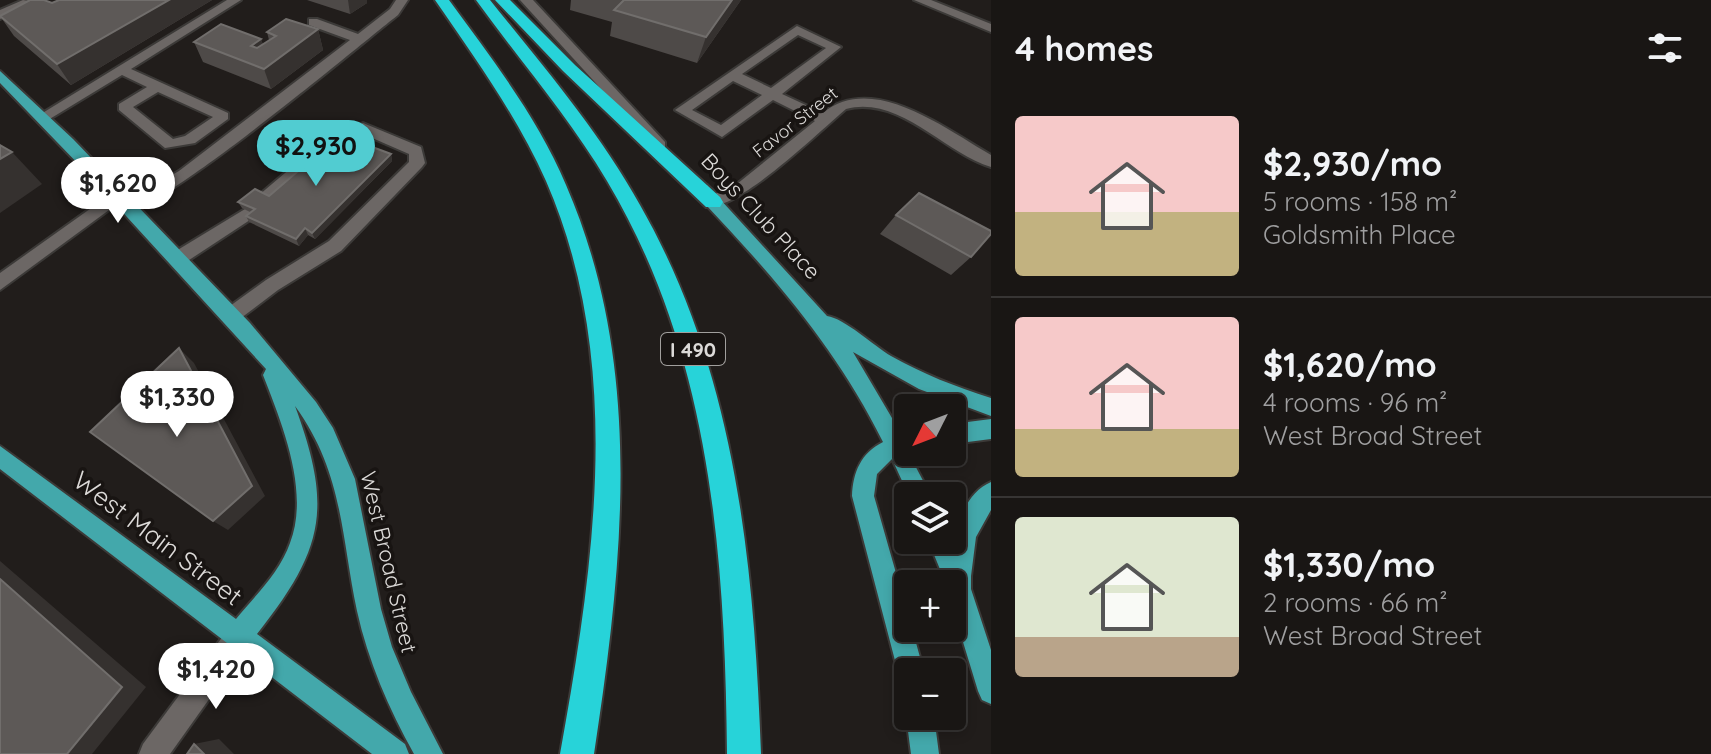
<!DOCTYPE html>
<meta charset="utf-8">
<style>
body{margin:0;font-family:Quicksand,sans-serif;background:#221f1d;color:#f1f3f6;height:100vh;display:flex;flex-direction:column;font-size:30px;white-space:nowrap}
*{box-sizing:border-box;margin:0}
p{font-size:26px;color:#9f9fa0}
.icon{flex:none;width:44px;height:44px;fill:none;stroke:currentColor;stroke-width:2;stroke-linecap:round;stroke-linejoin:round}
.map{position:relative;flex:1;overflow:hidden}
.panel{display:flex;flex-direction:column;background:#191614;width:720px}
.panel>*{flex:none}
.needle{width:52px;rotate:228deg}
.buttons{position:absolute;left:894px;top:394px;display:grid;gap:16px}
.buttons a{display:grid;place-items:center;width:72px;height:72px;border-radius:8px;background:#191614;box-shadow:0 4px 12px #0003,0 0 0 2px #373534;font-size:40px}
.price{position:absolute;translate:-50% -68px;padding:0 18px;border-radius:28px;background:#fff;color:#222;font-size:26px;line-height:52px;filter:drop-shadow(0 2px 4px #0008)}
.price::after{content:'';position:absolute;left:50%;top:48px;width:24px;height:18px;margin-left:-12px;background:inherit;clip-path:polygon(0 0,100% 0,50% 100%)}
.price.current{background:#51ccd1;color:#111}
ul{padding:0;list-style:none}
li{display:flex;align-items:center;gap:24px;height:200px;padding:0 24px}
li+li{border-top:2px solid #373534}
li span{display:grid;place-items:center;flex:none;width:224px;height:160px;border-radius:8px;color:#555}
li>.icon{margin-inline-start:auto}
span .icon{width:96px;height:96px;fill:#fffc;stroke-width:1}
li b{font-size:34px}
h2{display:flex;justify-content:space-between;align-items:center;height:96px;padding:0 24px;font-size:34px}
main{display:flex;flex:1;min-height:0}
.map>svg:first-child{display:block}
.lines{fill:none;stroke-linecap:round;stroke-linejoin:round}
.minor-casing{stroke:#3c3a38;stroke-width:4}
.major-casing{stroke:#3c3a38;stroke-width:4}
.highway-casing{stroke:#3c3a38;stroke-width:4}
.minor{fill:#6c6765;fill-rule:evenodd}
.major{fill:#43a8ab;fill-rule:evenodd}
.highway{fill:#27d3d9;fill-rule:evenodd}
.wall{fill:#4e4a48}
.shaded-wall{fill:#35312f}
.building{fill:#5d5957;stroke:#716e6c;stroke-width:2}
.labels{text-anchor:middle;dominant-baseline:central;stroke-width:7;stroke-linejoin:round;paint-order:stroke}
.far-street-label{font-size:18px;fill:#dcdad8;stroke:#181412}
.shield{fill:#181412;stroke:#a19f9d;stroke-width:2}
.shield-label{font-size:20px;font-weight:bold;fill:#dcdad8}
.street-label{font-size:22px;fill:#dcdad8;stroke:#181412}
.near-street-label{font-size:26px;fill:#dcdad8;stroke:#181412}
</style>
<main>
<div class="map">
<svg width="991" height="754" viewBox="0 0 991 754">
<rect width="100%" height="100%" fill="#211d1b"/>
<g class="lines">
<g class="minor-casing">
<g id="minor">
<polygon points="23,0 34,2 0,19 0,10"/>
<path d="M 227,0 L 241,0 L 131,69 L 228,113 L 228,119 L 195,143 L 165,148 L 119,110 L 119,104 L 147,87 L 122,75 L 48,120 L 38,120 L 36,117 ZM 158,92 L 213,117 L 185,136 L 173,139 L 133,107 Z"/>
<path d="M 396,0 L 408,0 L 398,15 C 362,43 153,219 123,211 L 123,203 L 179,171 L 350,40 L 309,25 L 309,19 L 317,19 L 358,34 L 390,9 Z"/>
<polygon points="520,0 533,0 665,142 665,148 655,148"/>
<polygon points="914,0 931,0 991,24 991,32"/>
<path d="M 797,26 L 841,47 L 782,94 L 823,113 C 873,72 945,129 991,155 L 991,167 C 944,153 900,95 846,109 C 822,129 736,213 707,206 L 693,189 L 695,185 L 707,185 L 715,194 L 737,184 L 815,121 L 773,100 L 722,137 L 675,110 ZM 798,35 L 826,48 L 771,88 L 742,74 ZM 733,81 L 762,95 L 721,125 L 692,110 Z"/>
<polygon points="363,123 421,147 425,163 422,167 341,251 278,290 237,321 223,321 221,316 223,311 266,280 329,241 409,162 409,154 363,134 334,146 271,203 259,203 259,195 324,140"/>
<polygon points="118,189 124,191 124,199 0,290 0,273"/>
<polygon points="250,206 256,208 258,212 256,216 183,264 171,264 168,259 171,254"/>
<polygon points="238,624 247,628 251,637 247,646 170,754 139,754 143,744 229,628"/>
</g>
</g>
<g class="major-casing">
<g id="major">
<path d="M 0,71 L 73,139 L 250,323 L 316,402 L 333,428 L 355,479 L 381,609 L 392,647 L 411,692 L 443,754 L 414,754 C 389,709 368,661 357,611 C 341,535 343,472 295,406 C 333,509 324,549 257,634 L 405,744 L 409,754 L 372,754 L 0,469 L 0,446 L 236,619 C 255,596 280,572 290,543 C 310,491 282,424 263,375 L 266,369 L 84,170 L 0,83 Z"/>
<path d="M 713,196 L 719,198 L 827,316 C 844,318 874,346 891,356 C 923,374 956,387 991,398 L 991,416 L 919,389 L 853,352 L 902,435 L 908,433 L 908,452 L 931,496 L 909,496 L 892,459 L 877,474 L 874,496 L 908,615 L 908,628 L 912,628 L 924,672 L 908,672 L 908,684 L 902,681 L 898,672 L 852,496 C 853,472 861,453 883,442 C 838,351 776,279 707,206 L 705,202 Z"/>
<polygon points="991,419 991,439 952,444 952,424"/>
<path d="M 991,482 L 991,510 L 976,537 L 971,576 L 971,589 L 991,650 L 991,704 L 982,700 L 978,691 L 952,606 L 952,584 L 946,584 L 928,540 L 952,540 C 958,519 969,491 991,482 Z"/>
<polygon points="908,712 908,716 934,716 939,754 911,754 906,716"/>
</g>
</g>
<g class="highway-casing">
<g id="highway">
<path d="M 435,0 L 449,0 C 492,59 538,118 566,185 C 645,367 623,563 594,754 L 560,754 C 594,566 625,362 546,181 C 517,116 475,58 435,0 Z"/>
<path d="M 476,0 L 490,0 C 543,66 599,131 640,205 C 736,373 754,564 761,754 L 727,754 C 725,556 711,355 607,181 C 569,117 520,61 476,0 Z"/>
<polygon points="495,0 510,0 575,65 720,197 723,202 720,207 706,207 563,71"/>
</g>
</g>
<use href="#minor" class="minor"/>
<use href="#major" class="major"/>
<use href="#highway" class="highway"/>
</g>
<g class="wall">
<polygon points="59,0 212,0 71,85 14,36 0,16 52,3"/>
<polygon points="307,0 367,0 367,3 350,14"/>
<polygon points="571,0 741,0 697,63 610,36 612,22 570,10"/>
<polygon points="318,29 323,50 271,89 203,62 194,42 261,39 263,45 269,40 267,32"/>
<polygon points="391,154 392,161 315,239 308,235 299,246 249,222 246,216 250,212 242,208 238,202 269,196"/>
<polygon points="896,215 971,257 951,275 880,234"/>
</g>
<g class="shaded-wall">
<polygon points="169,0 212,0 71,85 57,64"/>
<polygon points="348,0 367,0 367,3 350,14"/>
<polygon points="732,0 741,0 697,63 706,37"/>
<polygon points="318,29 323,50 271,89 264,69"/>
<polygon points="261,39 268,59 251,46"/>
<polygon points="12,152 42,184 0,213 0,159"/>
<polygon points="391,154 392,161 315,239 312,233"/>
<polygon points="305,228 308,235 299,246 296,239"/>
<polygon points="179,348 194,363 265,496 228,530 213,521"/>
<polygon points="0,561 146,687 92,754 67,754 0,579"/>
<polygon points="219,739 234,754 204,754 194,744"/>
</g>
<g class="building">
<polygon points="30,0 44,0 52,3 59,0 169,0 57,64 0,16"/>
<polygon points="624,0 732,0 706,37 614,10"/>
<polygon points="286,19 318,29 264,69 194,42 221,24 261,39 251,46 257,48 276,36 267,32"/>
<polygon points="340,135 391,154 312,233 305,228 296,239 246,216 255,209 238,202 255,189 269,196"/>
<polygon points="0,145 12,152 0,159"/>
<polygon points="919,193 991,231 991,234 971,257 896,215"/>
<polygon points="179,348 252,486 213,521 90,432"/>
<polygon points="0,579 122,687 67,754 0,754"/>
<polygon points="194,744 204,754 187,754"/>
</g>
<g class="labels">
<g class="far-street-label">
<text transform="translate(795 122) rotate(-38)">Favor Street</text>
</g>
<rect class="shield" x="661" y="333" width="64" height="32" rx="6"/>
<g class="shield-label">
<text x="693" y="349">I 490</text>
</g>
<g class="street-label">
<text transform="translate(761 216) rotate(47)">Boys Club Place</text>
<text transform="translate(389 562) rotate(77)">West Broad Street</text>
</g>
<g class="near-street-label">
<text transform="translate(158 538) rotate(37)">West Main Street</text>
</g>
</g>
</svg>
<div class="buttons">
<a><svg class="needle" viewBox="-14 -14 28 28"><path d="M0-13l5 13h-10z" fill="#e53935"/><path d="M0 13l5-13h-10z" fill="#9f9fa0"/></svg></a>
<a><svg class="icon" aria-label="layers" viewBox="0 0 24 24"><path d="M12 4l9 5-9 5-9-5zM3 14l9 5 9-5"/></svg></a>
<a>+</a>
<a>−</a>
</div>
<b class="price current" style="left:316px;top:188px">$2,930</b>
<b class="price" style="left:118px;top:225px">$1,620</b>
<b class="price" style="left:177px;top:439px">$1,330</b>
<b class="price" style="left:216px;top:711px">$1,420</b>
</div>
<section class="panel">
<h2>4 homes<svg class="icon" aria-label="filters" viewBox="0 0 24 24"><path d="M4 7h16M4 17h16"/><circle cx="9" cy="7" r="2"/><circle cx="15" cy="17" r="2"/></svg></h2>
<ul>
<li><span style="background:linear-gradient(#f6c9c9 60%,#c2b280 0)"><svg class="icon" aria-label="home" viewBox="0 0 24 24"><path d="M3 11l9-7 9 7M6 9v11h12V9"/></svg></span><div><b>$2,930/mo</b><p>5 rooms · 158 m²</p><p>Goldsmith Place</p></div></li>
<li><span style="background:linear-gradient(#f6c9c9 70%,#c2b280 0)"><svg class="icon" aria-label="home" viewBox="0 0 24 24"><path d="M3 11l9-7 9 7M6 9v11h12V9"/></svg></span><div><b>$1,620/mo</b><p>4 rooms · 96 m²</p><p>West Broad Street</p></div></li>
<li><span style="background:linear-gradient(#dfe7d0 75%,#b9a48a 0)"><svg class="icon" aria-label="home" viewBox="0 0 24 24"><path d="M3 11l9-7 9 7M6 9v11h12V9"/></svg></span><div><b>$1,330/mo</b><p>2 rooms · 66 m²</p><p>West Broad Street</p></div></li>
</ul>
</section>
</main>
